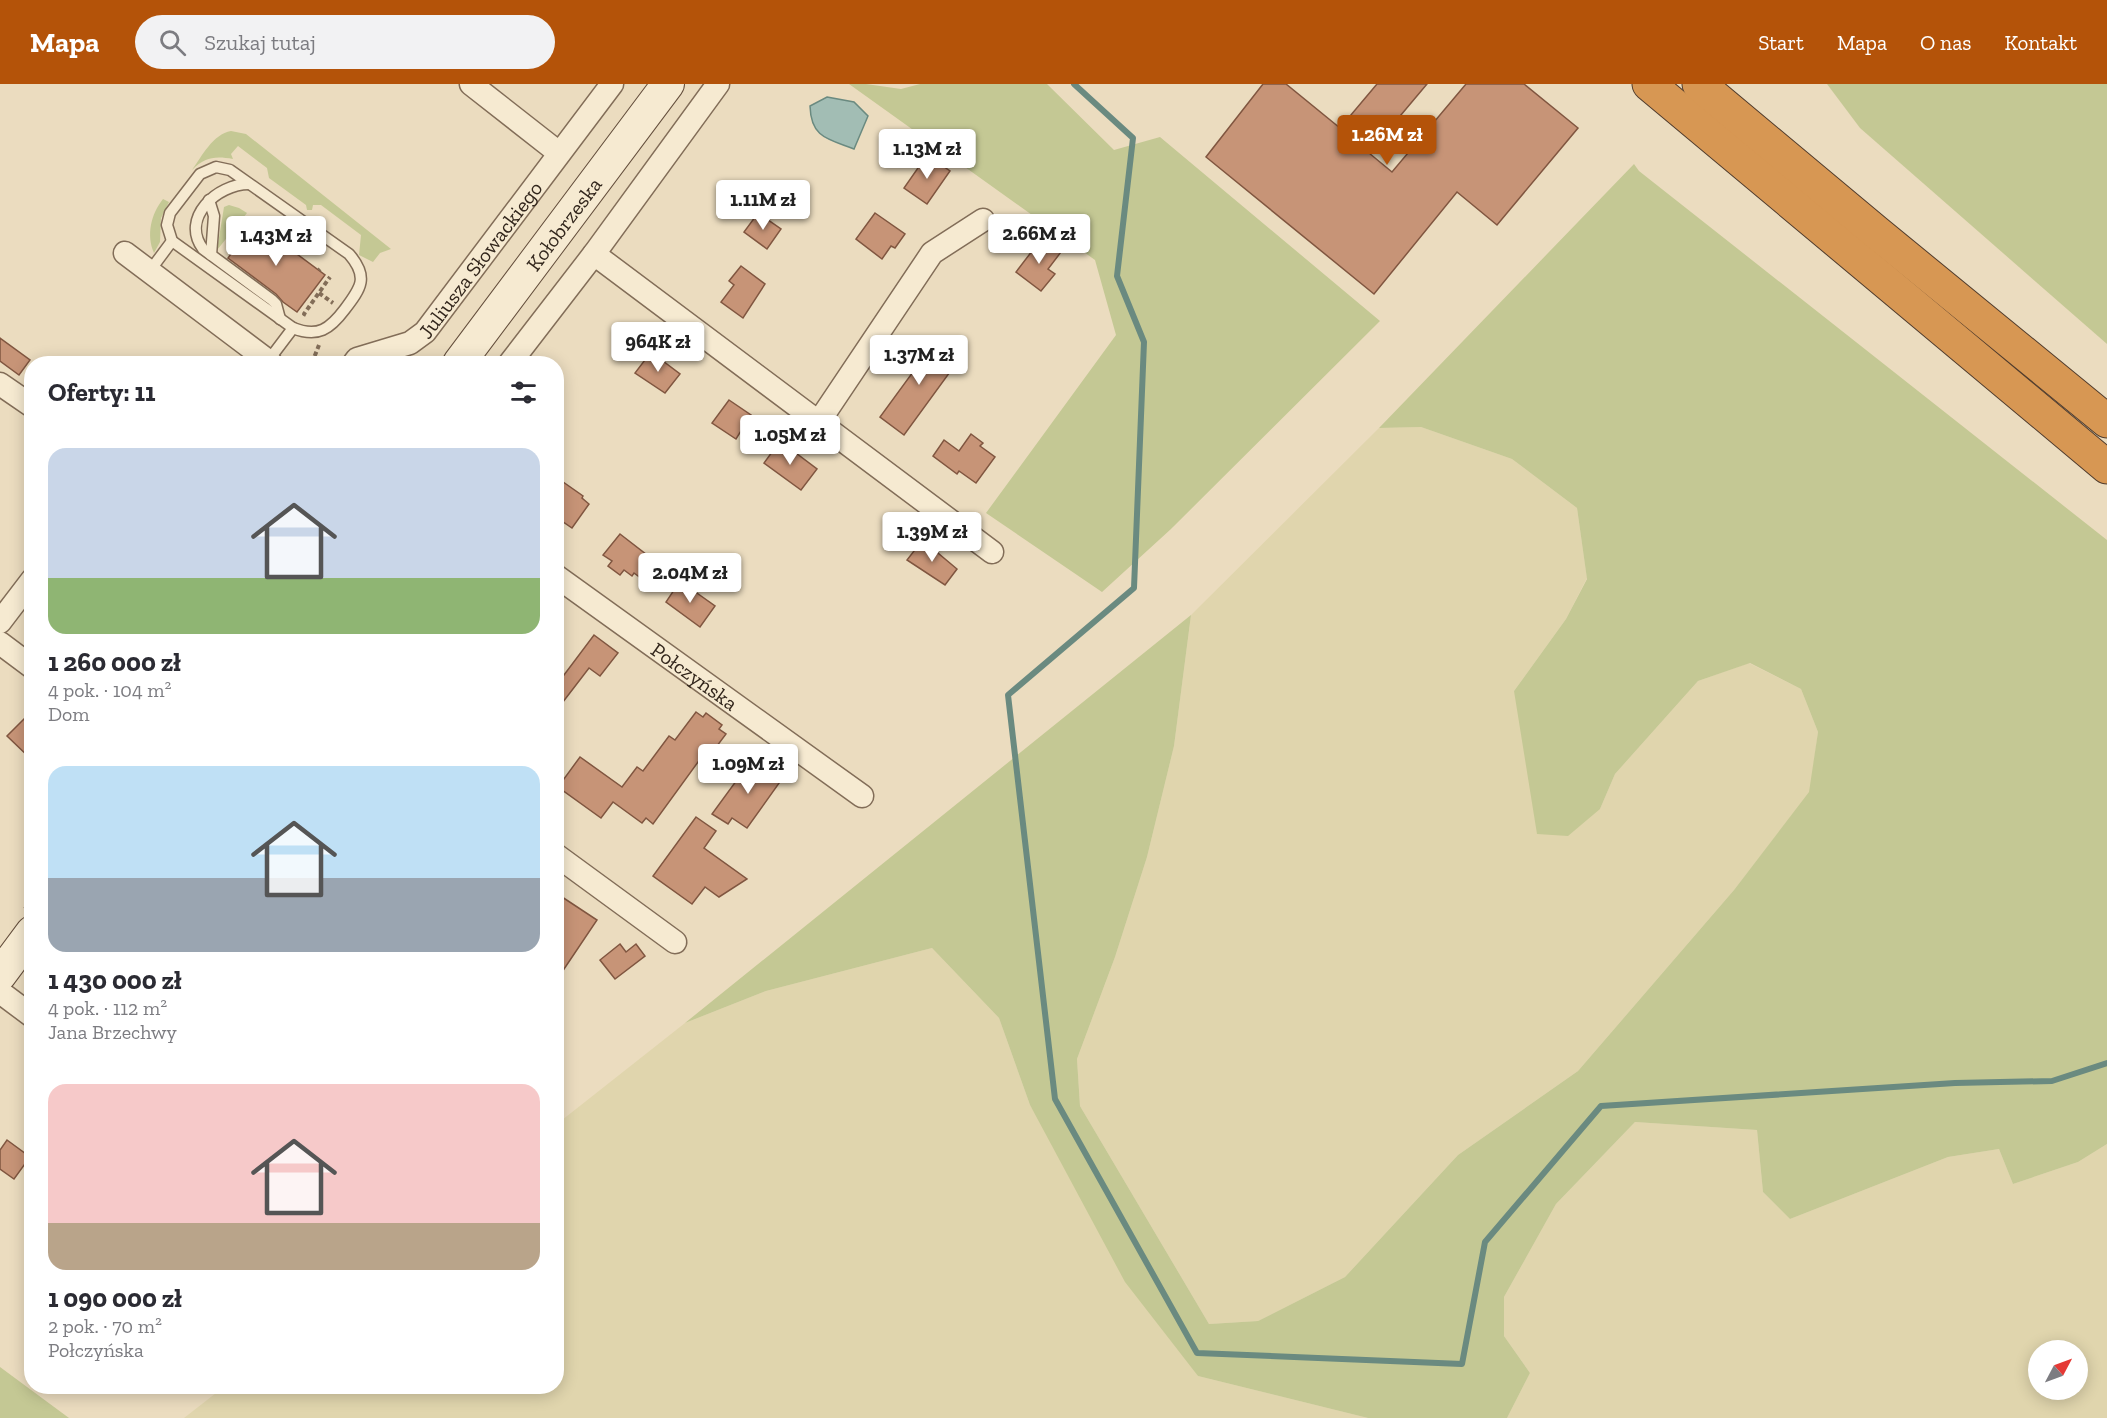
<!DOCTYPE html>
<html lang="pl">
<meta charset="utf-8">
<style>
body{margin:0;font-family:"Zilla Slab",serif;background:#f2f2f3;color:#2b2b33;height:100vh;display:flex;flex-direction:column;font-size:22px;white-space:nowrap}
*{box-sizing:border-box;margin:0}
p{font-size:20px;color:#7c7c81}
.icon{flex:none;width:33px;height:33px;fill:none;stroke:currentColor;stroke-width:2;stroke-linecap:round;stroke-linejoin:round}
.map{position:relative;flex:1;overflow:hidden}
.panel{position:absolute;left:24px;top:272px;width:540px;height:1038px;display:flex;flex-direction:column;background:#fff;border-radius:24px;box-shadow:0 3px 15px #0003}
.panel>*{flex:none}
.needle{width:39px;rotate:49deg}
.controls{position:absolute;left:2028px;top:1256px;display:grid;gap:12px}
.controls a{display:grid;place-items:center;width:60px;height:60px;border-radius:50%;background:#fff;box-shadow:0 3px 15px #0003;font-size:30px}
.price{position:absolute;translate:-50% -51px;padding:0 14px;border-radius:6px;background:#fff;color:#222;font-size:20px;line-height:39px;filter:drop-shadow(0 2px 3px #0008)}
.price::after{content:'';position:absolute;left:50%;top:36px;width:18px;height:14px;margin-left:-9px;background:inherit;clip-path:polygon(0 0,100% 0,50% 100%)}
.price.selected{background:#b45309;color:#fff}
ul{padding:0;list-style:none}
li{display:grid;align-content:center;gap:12px;height:318px;padding:0 24px}
li span{display:grid;place-items:center;height:186px;border-radius:18px;color:#555}
li>.icon{margin-inline-start:auto}
span .icon{width:108px;height:108px;fill:#fffc;stroke-width:1}
li b{font-size:26px}
h2{display:flex;justify-content:space-between;align-items:center;height:72px;padding:0 24px;font-size:26px}
header{display:flex;align-items:center;gap:36px;box-sizing:border-box;height:84px;padding:0 30px;background:#b45309;color:#fff}
header strong{font-size:28px}
nav{display:flex;gap:33px;margin-inline-start:auto;font-size:21px}
.search{width:420px;height:54px;background:#f2f2f3;display:flex;align-items:center;gap:15px;box-sizing:border-box;padding:0 21px;border-radius:33px;color:#7c7c81;font-size:22px}
.map>svg:first-child{display:block}
.farmland{fill:#e0d5ad;fill-rule:evenodd}
.green{fill:#c4c894}
.water{fill:#a2bdb4;stroke:#6a8a80;stroke-width:1.5}
.lines{fill:none;stroke-linecap:round;stroke-linejoin:round}
.stream{stroke:#6a8a80;stroke-width:6}
.building{fill:#c79477;stroke:#805640;stroke-width:1.5}
.service-casing{stroke:#826d58;stroke-width:13}
.minor-casing{stroke:#826d58;stroke-width:25}
.secondary-casing{stroke:#644e3c;stroke-width:34}
.motorway-casing{stroke:#503c2d;stroke-width:35}
.path{stroke:#826d58;stroke-width:4;stroke-dasharray:4.5 3;stroke-linecap:butt}
.service{stroke:#f6ead1;stroke-width:10}
.minor{stroke:#f6ead1;stroke-width:22}
.secondary{stroke:#f6ead1;stroke-width:32}
.motorway{stroke:#d79753;stroke-width:33}
.labels{text-anchor:middle;dominant-baseline:central;stroke-width:5;stroke-linejoin:round;paint-order:stroke}
.street-label{font-size:21px;fill:#32261c;stroke:#f3e6ce}
</style>
<header>
<strong>Mapa</strong>
<div class="search"><svg class="icon" aria-label="search" viewBox="0 0 24 24"><circle cx="10" cy="10" r="6"/><path d="M15 15l6 6"/></svg>Szukaj tutaj</div>
<nav><a>Start</a><a>Mapa</a><a>O nas</a><a>Kontakt</a></nav>
</header>
<div class="map">
<svg width="2107" height="1334" viewBox="0 0 2107 1334">
<rect width="100%" height="100%" fill="#ebdcbf"/>
<g class="farmland">
<polygon points="1421,343 1512,375 1577,424 1587,494 1566,535 1514,607 1600,725 1615,690 1698,597 1749,579 1801,605 1818,648 1810,708 1734,806 1578,987 1458,1071 1345,1193 1258,1237 1209,1240 1080,1022 1077,975 1115,873 1147,773 1174,662 1191,531 1379,344"/>
<polygon points="932,864 999,934 1030,1021 1198,1292 1368,1334 184,1334 225,1302 556,1302 557,1040 685,939 766,907"/>
<path d="M 1635,1038 L 1757,1046 L 1763,1108 L 1790,1135 L 1948,1073 L 1999,1065 L 2013,1100 L 2078,1078 L 2107,1060 L 2107,1334 L 1507,1334 L 1530,1289 L 1504,1252 L 1504,1213 L 1556,1120 ZM 2038,1266 L 2078,1266 L 2078,1305 L 2038,1305 Z"/>
</g>
<g class="green">
<polygon points="849,0 866,0 901,5 920,0 1047,0 1114,66 1160,53 1380,237 1171,445 1102,508 986,429 1116,251 1095,176"/>
<polygon points="1827,0 2107,0 2107,260 1860,44"/>
<path d="M 231,47 L 246,50 L 391,165 L 380,169 L 373,178 L 359,171 L 361,151 L 321,121 L 313,121 L 312,126 L 307,126 L 306,121 L 269,94 L 267,84 L 238,62 L 231,70 L 233,75 C 215,72 205,73 192,86 C 202,72 213,50 231,47 Z"/>
<polygon points="1634,80 1639,87 2107,456 2107,1060 2078,1078 2013,1100 1999,1065 1948,1073 1790,1135 1763,1108 1757,1046 1635,1038 1556,1120 1504,1213 1504,1252 1530,1289 1507,1334 1368,1334 1198,1292 1125,1198 1030,1021 999,934 932,864 766,907 685,939 1191,531 1174,662 1147,773 1115,873 1077,975 1080,1022 1209,1240 1258,1237 1345,1193 1458,1071 1578,987 1734,806 1809,708 1818,648 1801,605 1750,579 1698,597 1615,690 1600,725 1568,752 1537,750 1514,607 1566,535 1587,495 1577,424 1512,375 1421,343 1379,344"/>
<path d="M 163,115 L 169,118 L 161,134 L 160,158 L 154,169 C 146,151 151,130 163,115 Z"/>
<polygon points="229,121 239,124 247,129 217,166 224,123"/>
<polygon points="0,1283 69,1334 0,1334"/>
</g>
<path class="water" d="M 827,13 L 854,18 L 868,32 L 854,65 C 828,55 811,54 810,22 Z"/>
<g class="lines">
<polyline class="stream" points="1074,0 1133,54 1117,192 1144,258 1134,504 1008,611 1055,1015 1197,1269 1462,1280 1485,1158 1601,1022 1955,999 2052,997 2107,979"/>
</g>
<g class="building">
<polygon points="1263,0 1286,0 1340,44 1377,0 1427,0 1369,69 1392,88 1466,0 1524,0 1578,44 1497,141 1457,108 1374,210 1206,73"/>
<polygon points="927,71 950,87 927,120 904,104"/>
<polygon points="758,129 781,145 767,165 744,148"/>
<polygon points="875,129 905,150 895,164 891,162 882,175 856,155"/>
<polygon points="254,138 325,191 297,228 283,218 276,210 228,174"/>
<polygon points="1042,154 1061,168 1048,185 1055,190 1041,207 1016,188"/>
<polygon points="741,182 765,200 743,234 721,218 734,201 729,197"/>
<polygon points="925,253 958,277 904,351 880,333 924,273 915,266"/>
<polygon points="0,254 30,276 19,291 0,277"/>
<polygon points="651,268 680,290 665,309 635,289"/>
<polygon points="729,316 751,331 736,355 712,339"/>
<polygon points="971,350 983,359 980,362 995,373 976,399 959,387 957,390 933,372 944,356 959,367"/>
<polygon points="780,357 817,385 801,406 764,379"/>
<polygon points="556,393 583,412 582,414 589,420 572,444 556,433"/>
<polygon points="620,450 647,471 645,474 653,479 642,495 634,489 632,492 624,486 620,491 608,482 612,477 603,471"/>
<polygon points="921,458 928,463 936,461 938,469 957,485 945,501 907,476"/>
<polygon points="680,497 715,522 700,543 666,518"/>
<polygon points="594,551 618,569 600,592 589,584 556,627 556,586 564,591"/>
<polygon points="32,627 32,676 7,652"/>
<polygon points="696,628 703,633 706,629 722,641 719,645 726,650 711,670 706,667 653,740 646,734 642,739 613,718 601,734 558,703 580,673 622,703 637,683 643,687 669,652 675,656"/>
<polygon points="753,674 782,695 747,744 732,734 728,740 712,730"/>
<polygon points="696,733 716,747 704,764 747,795 719,813 705,803 692,820 653,792"/>
<polygon points="556,809 597,836 556,897"/>
<polygon points="620,860 626,868 636,860 645,872 615,895 600,876"/>
<polygon points="7,1056 30,1073 14,1095 0,1085 0,1066"/>
</g>
<g class="lines">
<g class="service-casing">
<g id="service">
<path d="M 216,83 L 230,86 L 349,170 C 369,193 361,204 345,225 C 330,245 318,254 293,244 L 172,157 L 167,141 L 170,129 L 200,90 Z"/>
<path d="M 249,100 C 217,100 180,134 203,165 L 272,216 L 276,220 L 280,235"/>
<polyline points="209,116 214,132 211,171"/>
<polyline points="149,188 172,157"/>
<polyline points="268,277 293,244"/>
</g>
</g>
<g class="minor-casing">
<g id="minor">
<polyline points="471,0 559,69"/>
<polyline points="125,169 271,279"/>
<polyline points="594,170 992,468"/>
<path id="s1" d="M 354,279 L 357,275 L 410,259 L 425,248 L 612,0"/>
<polyline points="510,279 594,170 718,0"/>
<polyline points="0,300 32,322"/>
<polyline points="818,339 932,169 983,136"/>
<path id="s2" d="M 556,492 L 862,712"/>
<polyline points="0,538 32,496"/>
<polyline points="0,559 32,583"/>
<polyline points="556,771 675,858"/>
<polyline points="0,908 32,932"/>
</g>
</g>
<g class="secondary-casing">
<g id="secondary">
<path id="s3" d="M 459,279 L 668,0"/>
<polyline points="0,891 32,848"/>
</g>
</g>
<g class="motorway-casing">
<g id="motorway">
<polyline points="1649,0 2107,383"/>
<polyline points="1699,0 1876,148 2107,337"/>
</g>
</g>
<g class="path">
<polyline points="289,164 290,163"/>
<polyline points="229,166 252,135"/>
<polyline points="319,186 320,185"/>
<polyline points="319,209 333,219"/>
<polyline points="306,231 304,230 330,193"/>
<polyline points="312,279 319,261"/>
<polyline points="25,825 32,816"/>
</g>
<use href="#service" class="service"/>
<use href="#minor" class="minor"/>
<use href="#secondary" class="secondary"/>
<use href="#motorway" class="motorway"/>
</g>
<g class="labels">
<g class="street-label">
<text stroke="none"><textPath href="#s3" startOffset="174">Kołobrzeska</textPath></text>
<text stroke="none"><textPath href="#s1" startOffset="170">Juliusza Słowackiego</textPath></text>
<text stroke="none"><textPath href="#s2" startOffset="171">Połczyńska</textPath></text>
</g>
</g>
</svg>
<div class="controls">
<a><svg class="needle" viewBox="-14 -14 28 28"><path d="M0-13l5 13h-10z" fill="#e53935"/><path d="M0 13l5-13h-10z" fill="#7c7c81"/></svg></a>
</div>
<b class="price selected" style="left:1387px;top:82px">1.26M zł</b>
<b class="price" style="left:927px;top:96px">1.13M zł</b>
<b class="price" style="left:763px;top:147px">1.11M zł</b>
<b class="price" style="left:1039px;top:181px">2.66M zł</b>
<b class="price" style="left:276px;top:183px">1.43M zł</b>
<b class="price" style="left:658px;top:289px">964K zł</b>
<b class="price" style="left:919px;top:302px">1.37M zł</b>
<b class="price" style="left:790px;top:382px">1.05M zł</b>
<b class="price" style="left:932px;top:479px">1.39M zł</b>
<b class="price" style="left:690px;top:520px">2.04M zł</b>
<b class="price" style="left:748px;top:711px">1.09M zł</b>
<section class="panel">
<h2>Oferty: 11<svg class="icon" aria-label="filters" viewBox="0 0 24 24"><path d="M4 7h16M4 17h16"/><circle cx="9" cy="7" r="2"/><circle cx="15" cy="17" r="2"/></svg></h2>
<ul>
<li><span style="background:linear-gradient(#c9d6e8 70%,#8fb573 0)"><svg class="icon" aria-label="home" viewBox="0 0 24 24"><path d="M3 11l9-7 9 7M6 9v11h12V9"/></svg></span><div><b>1 260 000 zł</b><p>4 pok. · 104 m²</p><p>Dom</p></div></li>
<li><span style="background:linear-gradient(#bfe0f5 60%,#9aa5b1 0)"><svg class="icon" aria-label="home" viewBox="0 0 24 24"><path d="M3 11l9-7 9 7M6 9v11h12V9"/></svg></span><div><b>1 430 000 zł</b><p>4 pok. · 112 m²</p><p>Jana Brzechwy</p></div></li>
<li><span style="background:linear-gradient(#f6c9c9 75%,#b9a48a 0)"><svg class="icon" aria-label="home" viewBox="0 0 24 24"><path d="M3 11l9-7 9 7M6 9v11h12V9"/></svg></span><div><b>1 090 000 zł</b><p>2 pok. · 70 m²</p><p>Połczyńska</p></div></li>
</ul>
</section>
</div>
